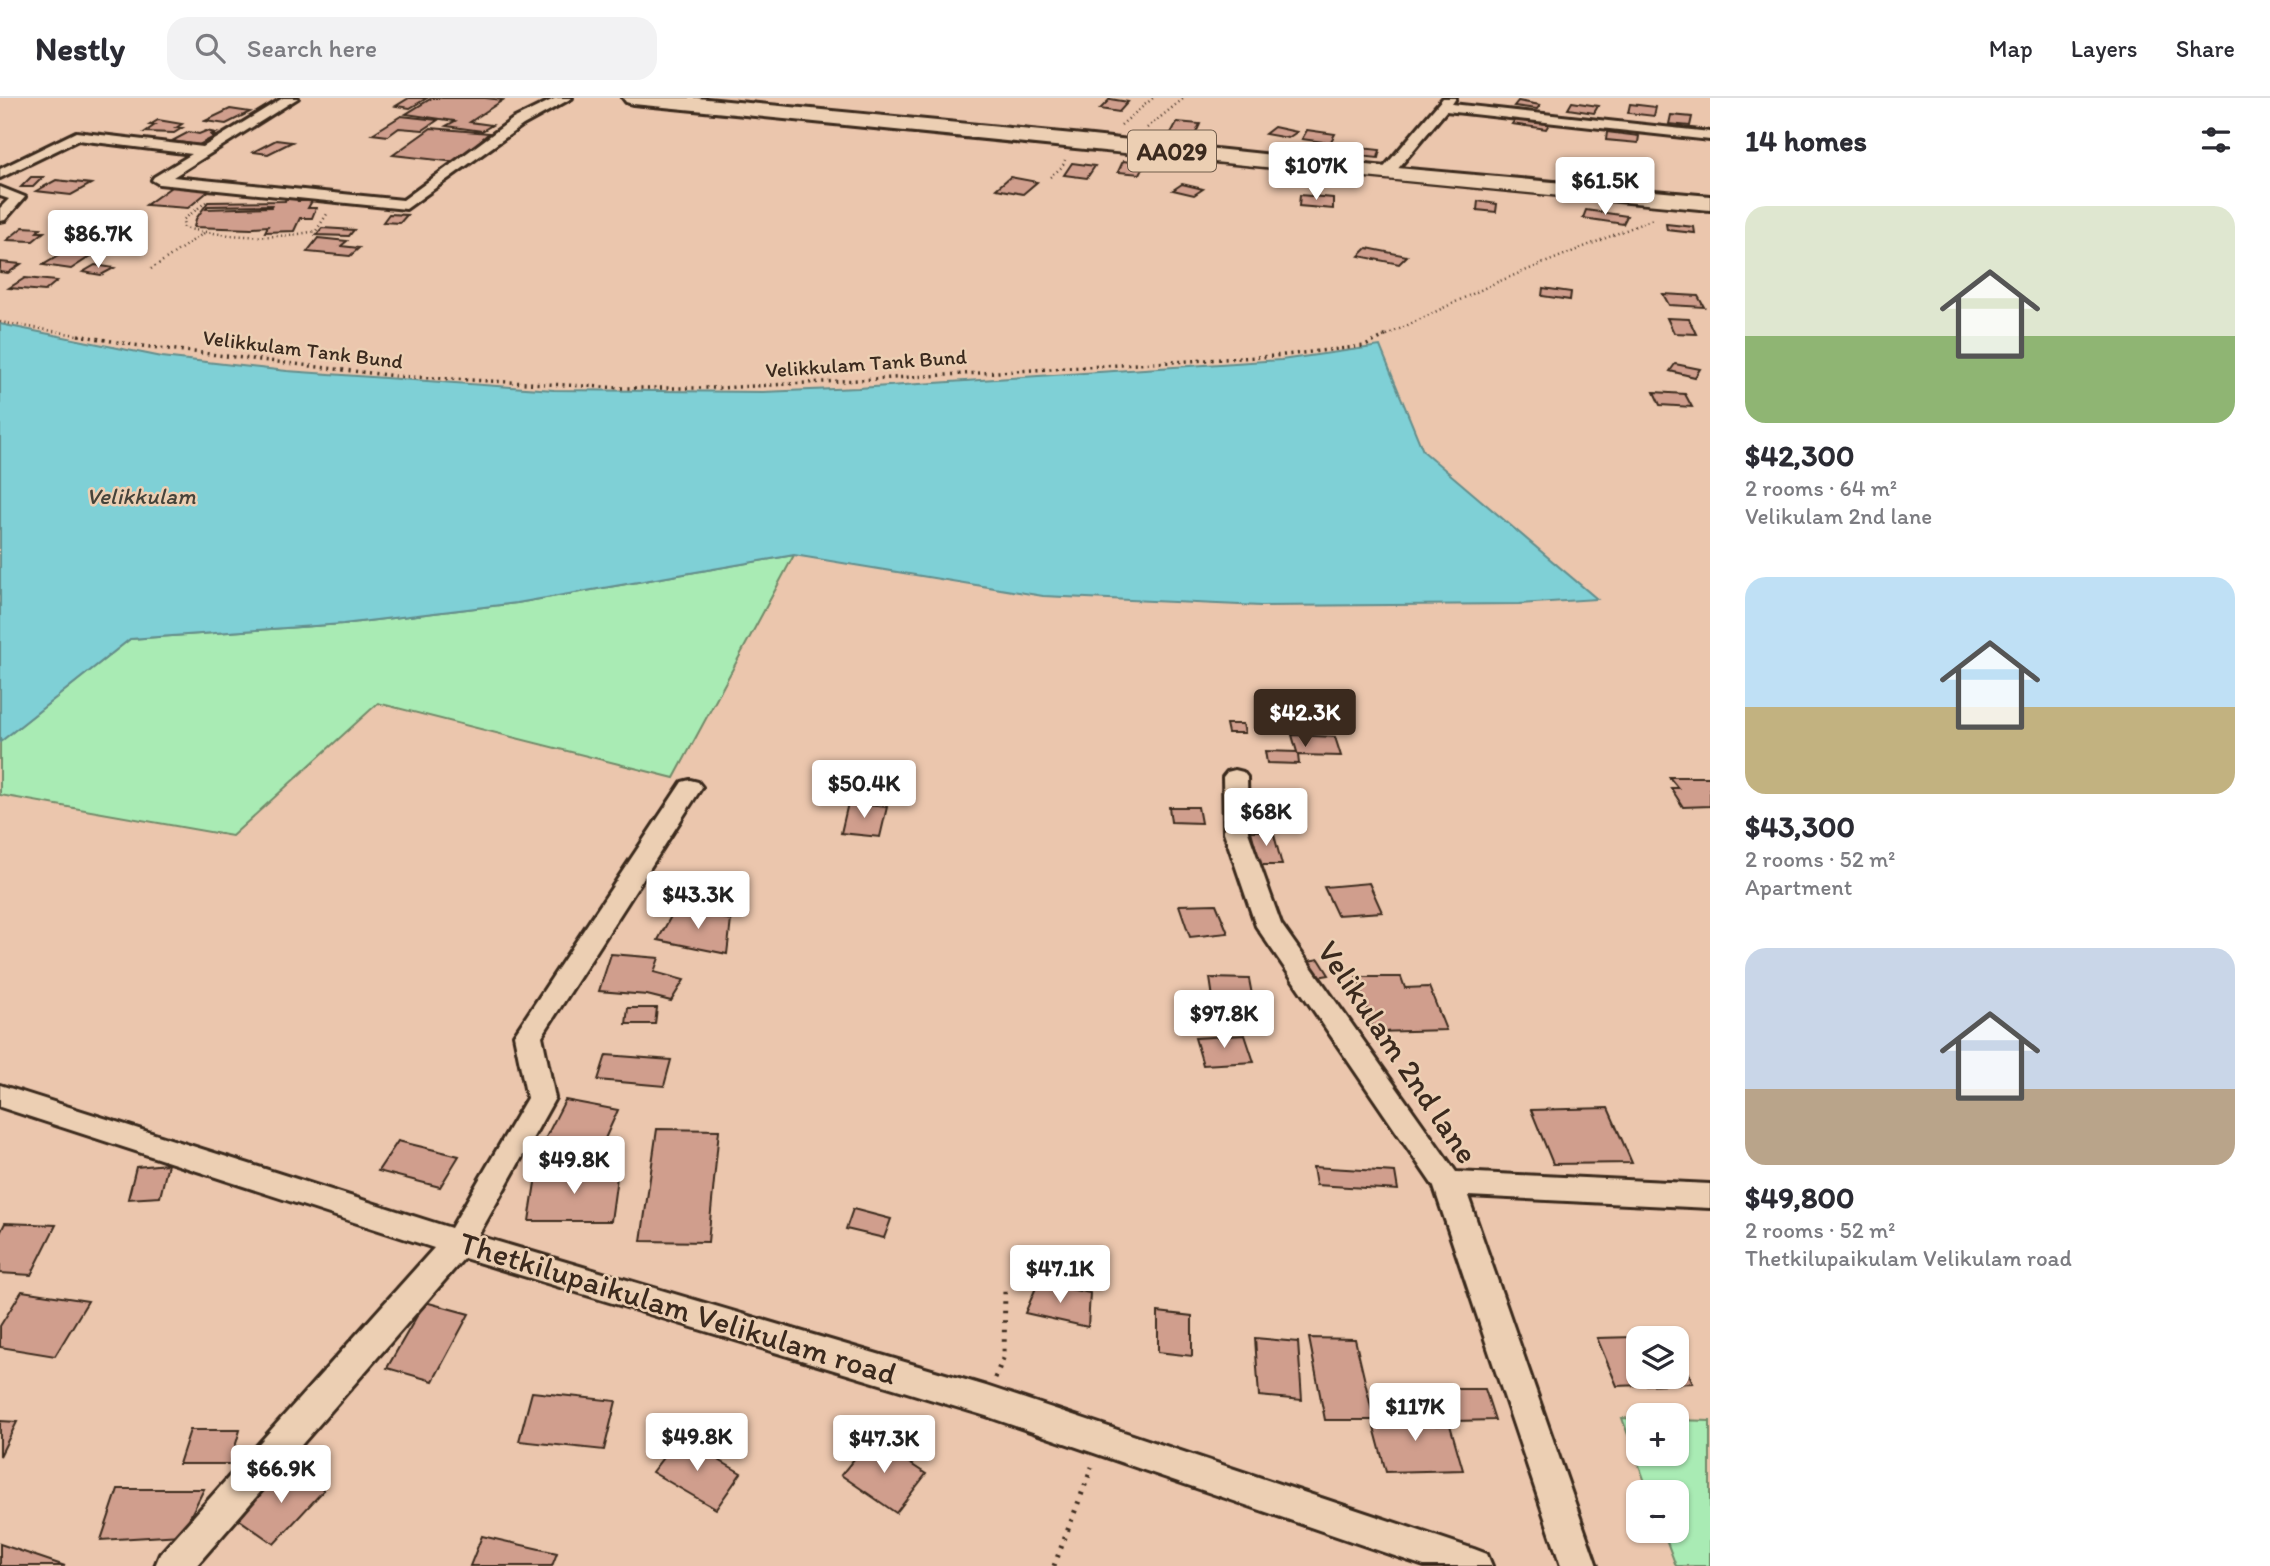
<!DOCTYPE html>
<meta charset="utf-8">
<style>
body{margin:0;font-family:Itim,sans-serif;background:#f2f2f3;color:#2b2b33;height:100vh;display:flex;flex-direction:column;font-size:26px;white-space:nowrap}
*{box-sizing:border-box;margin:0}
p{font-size:23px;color:#7c7c81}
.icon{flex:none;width:38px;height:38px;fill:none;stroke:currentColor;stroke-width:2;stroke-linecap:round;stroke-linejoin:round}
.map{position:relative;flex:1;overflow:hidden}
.drawer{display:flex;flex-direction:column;background:#fff;width:560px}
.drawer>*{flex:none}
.tools{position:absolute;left:1626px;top:1228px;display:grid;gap:14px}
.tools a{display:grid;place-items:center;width:63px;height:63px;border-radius:14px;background:#fff;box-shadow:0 2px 5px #0004;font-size:35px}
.price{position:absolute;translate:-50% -60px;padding:0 16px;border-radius:7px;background:#fff;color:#222;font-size:23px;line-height:46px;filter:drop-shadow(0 2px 4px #0008)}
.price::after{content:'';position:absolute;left:50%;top:42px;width:21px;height:16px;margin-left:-10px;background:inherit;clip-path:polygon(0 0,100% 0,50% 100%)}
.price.on{background:#3b2a1e;color:#fff}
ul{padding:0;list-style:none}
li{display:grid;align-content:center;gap:14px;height:371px;padding:0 35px}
li span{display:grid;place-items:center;height:217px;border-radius:21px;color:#555}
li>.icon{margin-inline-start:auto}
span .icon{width:126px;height:126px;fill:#fffc;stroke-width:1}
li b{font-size:30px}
h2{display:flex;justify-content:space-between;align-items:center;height:84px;padding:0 35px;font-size:30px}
header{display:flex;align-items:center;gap:42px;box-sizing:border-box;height:98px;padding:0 35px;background:#fff;border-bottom:2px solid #e1e1e2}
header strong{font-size:33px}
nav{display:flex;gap:38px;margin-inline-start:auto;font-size:24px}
.search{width:490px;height:63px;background:#f2f2f3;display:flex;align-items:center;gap:18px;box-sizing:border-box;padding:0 24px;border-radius:21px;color:#7c7c81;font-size:26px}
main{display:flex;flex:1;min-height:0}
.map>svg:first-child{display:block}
.green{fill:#a9ebb4;stroke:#728a69;stroke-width:2}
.water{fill:#7fd0d6;stroke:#648e8c;stroke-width:2}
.building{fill:#d09e8d;stroke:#3b2a1e;stroke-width:2;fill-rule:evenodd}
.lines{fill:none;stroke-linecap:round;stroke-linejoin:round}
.street-casing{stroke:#3b2a1e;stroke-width:6}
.highway-casing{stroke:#3b2a1e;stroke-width:6}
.path-far2{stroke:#3b2a1e;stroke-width:2.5;stroke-dasharray:1 3.5;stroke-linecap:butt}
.path-far1{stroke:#3b2a1e;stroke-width:3.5;stroke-dasharray:2 4.5;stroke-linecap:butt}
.path{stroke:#3b2a1e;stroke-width:5;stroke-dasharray:2.5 7;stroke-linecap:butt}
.street{fill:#eccfb3;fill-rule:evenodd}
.highway{fill:#eccfb3;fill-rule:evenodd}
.labels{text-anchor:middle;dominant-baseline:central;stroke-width:5;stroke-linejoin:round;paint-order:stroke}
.far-street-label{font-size:21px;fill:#3b2a1e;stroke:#eccfb3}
.far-water-label{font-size:23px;font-style:italic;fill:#45433a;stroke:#eccfb3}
.shield{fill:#eccfb3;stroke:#705c4b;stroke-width:2}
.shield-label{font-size:24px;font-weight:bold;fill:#3b2a1e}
.near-street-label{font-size:32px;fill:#3b2a1e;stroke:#eccfb3}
</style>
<header>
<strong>Nestly</strong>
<div class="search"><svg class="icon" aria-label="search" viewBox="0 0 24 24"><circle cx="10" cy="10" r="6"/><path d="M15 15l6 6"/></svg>Search here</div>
<nav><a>Map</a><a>Layers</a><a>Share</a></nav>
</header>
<main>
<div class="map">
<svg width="1710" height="1468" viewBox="0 0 1710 1468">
<rect width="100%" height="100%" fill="#ebc6ad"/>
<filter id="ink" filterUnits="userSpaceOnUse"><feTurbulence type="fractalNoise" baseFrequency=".0143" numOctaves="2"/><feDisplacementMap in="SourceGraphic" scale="14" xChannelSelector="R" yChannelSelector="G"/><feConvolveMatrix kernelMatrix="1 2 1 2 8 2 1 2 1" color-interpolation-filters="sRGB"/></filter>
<g filter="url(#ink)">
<g class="green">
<polygon points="794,457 674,680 378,605 232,738 0,697 0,644 130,541 343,526 517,505"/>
<polygon points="1622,1320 1638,1321 1638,1356 1676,1356 1677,1322 1710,1323 1710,1468 1676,1468 1663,1433 1676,1433 1676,1395 1649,1395"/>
</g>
<polygon class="water" points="0,226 162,259 287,273 554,292 763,294 858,290 1281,262 1380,248 1423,353 1597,501 1519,506 1261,508 1043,498 794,457 517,505 343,526 130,541 0,644"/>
<g class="building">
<polygon points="409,0 427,0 410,10 396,8"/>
<polygon points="432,0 485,0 503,2 470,24 492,27 482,33 446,28 455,23 406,16"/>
<polygon points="1110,1 1128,4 1119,14 1100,11"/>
<polygon points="1518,3 1540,7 1537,11 1514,8"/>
<polygon points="1572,4 1598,8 1594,15 1568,11"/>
<polygon points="1630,6 1656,9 1654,18 1628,15"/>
<polygon points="230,11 250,14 226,26 205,23"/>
<polygon points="1671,17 1692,19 1690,28 1669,26"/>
<polygon points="401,18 438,22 423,32 399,30 388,38 372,36"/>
<polygon points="158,22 182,26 176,30 182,30 174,35 145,34 155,27 150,27"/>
<polygon points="1515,22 1549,26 1546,31 1512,26"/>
<polygon points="1177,24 1200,26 1194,39 1170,37"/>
<polygon points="1274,29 1297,34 1288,40 1265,36"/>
<polygon points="431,30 489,35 456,64 393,57"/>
<polygon points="1307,32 1335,36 1330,45 1302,41"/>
<polygon points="206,33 216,35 210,37 216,38 199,47 172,43 189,34 199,36"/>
<polygon points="1607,34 1639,38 1638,45 1606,42"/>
<polygon points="276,42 292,44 268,56 253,54"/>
<polygon points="1352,49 1380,52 1378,60 1350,57"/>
<polygon points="1123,63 1145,66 1140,76 1118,74"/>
<polygon points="1072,65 1095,68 1087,80 1064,77"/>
<polygon points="1612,77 1632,78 1639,90 1619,89"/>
<polygon points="31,79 43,79 33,89 21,89"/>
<polygon points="1010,79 1037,84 1023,96 996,91"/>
<polygon points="56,82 91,86 71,97 36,93"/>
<polygon points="1182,86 1203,91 1194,97 1173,92"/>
<polygon points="174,87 211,91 188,110 146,107"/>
<polygon points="1300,97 1333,100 1333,111 1299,108"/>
<path d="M 299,99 L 298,103 L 312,103 L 308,110 L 316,110 L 312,120 L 300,120 L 294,133 L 265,134 L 268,128 L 254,129 L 252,131 L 194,129 L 196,121 L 208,104 L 285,103 L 286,100 ZM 272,107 L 271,109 L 206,111 L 208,108 Z"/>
<polygon points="1478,103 1497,106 1496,114 1477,112"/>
<polygon points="1586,112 1627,118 1623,126 1583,120"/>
<polygon points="389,116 407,117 400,125 383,124"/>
<polygon points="1666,126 1694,129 1695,135 1667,132"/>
<polygon points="23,129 41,130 37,134 44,134 33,143 7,142"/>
<polygon points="322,130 354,132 349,138 316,137"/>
<polygon points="318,140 347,143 341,148 359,150 350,158 307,154"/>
<polygon points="1367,150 1407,158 1399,166 1359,158"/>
<polygon points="65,154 91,158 71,171 43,167"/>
<polygon points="0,164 21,166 8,175 0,174"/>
<polygon points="95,167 114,170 101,177 83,174"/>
<polygon points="25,180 57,183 45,193 9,190"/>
<polygon points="1543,190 1571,194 1570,202 1542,198"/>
<polygon points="1663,196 1698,198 1704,209 1669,207"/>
<polygon points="1667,220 1689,221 1696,236 1674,235"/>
<polygon points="1675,266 1700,271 1695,279 1670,273"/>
<polygon points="1654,294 1685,296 1692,309 1660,307"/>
<polygon points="1226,626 1243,626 1245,635 1228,635"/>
<polygon points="1292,637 1335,639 1341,658 1298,657 1299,666 1267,665 1265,653 1297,654"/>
<polygon points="1669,679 1710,679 1710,708 1683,709 1671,690 1678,690"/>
<polygon points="848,705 887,709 880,739 841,735"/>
<polygon points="1169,709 1198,709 1201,725 1171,724"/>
<polygon points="1251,733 1273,733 1282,767 1260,767"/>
<polygon points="1369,785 1382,814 1337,817 1324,789"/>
<polygon points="1216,806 1228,835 1190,839 1179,807"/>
<polygon points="676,809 731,822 727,856 658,842"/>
<polygon points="611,856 659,860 654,874 684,882 671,903 647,897 599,893"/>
<polygon points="1319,861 1329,877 1318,879 1308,863"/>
<polygon points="1356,879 1401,879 1405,890 1429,889 1446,932 1375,934"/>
<polygon points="1210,880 1249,881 1253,902 1213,900"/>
<polygon points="628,910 657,910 655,926 626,926"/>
<polygon points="1245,937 1254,964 1203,967 1195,940"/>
<polygon points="606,957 671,962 664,988 598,982"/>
<polygon points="565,1002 618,1012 598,1056 543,1045"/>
<polygon points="1608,1010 1632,1065 1553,1066 1531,1012"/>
<polygon points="657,1031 719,1032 708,1144 641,1143"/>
<polygon points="398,1043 459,1058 440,1089 378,1073"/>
<polygon points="168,1066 160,1099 128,1101 136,1069"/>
<polygon points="1313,1069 1395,1074 1398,1092 1316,1087"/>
<polygon points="537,1072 618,1072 611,1123 529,1123"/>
<polygon points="853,1111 891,1121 884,1140 846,1131"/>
<polygon points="5,1125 56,1127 31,1177 0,1175 0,1135"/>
<polygon points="1038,1185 1090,1195 1088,1229 1025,1215"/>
<polygon points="22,1193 88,1203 55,1258 0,1249 0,1228"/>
<polygon points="425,1204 469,1216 433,1283 387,1270"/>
<polygon points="1158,1214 1192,1218 1192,1258 1158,1254"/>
<polygon points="1672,1238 1674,1241 1638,1241 1638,1279 1676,1279 1676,1247 1693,1285 1617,1288 1597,1240"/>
<polygon points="1255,1240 1298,1244 1302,1302 1259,1298"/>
<polygon points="1309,1240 1355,1241 1374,1322 1325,1322"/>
<polygon points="1446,1291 1485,1291 1495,1322 1455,1323"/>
<polygon points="532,1294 616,1303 604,1352 519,1343"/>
<polygon points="1413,1307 1420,1328 1450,1327 1463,1372 1386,1374 1374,1329 1385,1329 1379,1308"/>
<polygon points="0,1323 17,1324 0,1358"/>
<polygon points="190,1332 240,1332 230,1366 179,1366"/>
<polygon points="679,1339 741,1375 716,1411 652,1374"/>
<polygon points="871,1340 926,1376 896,1415 841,1377"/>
<polygon points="288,1368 324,1392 274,1446 237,1420"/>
<polygon points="118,1391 204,1391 181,1437 101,1442"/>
<polygon points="482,1438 557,1455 552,1468 470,1468"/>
<polygon points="0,1446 65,1468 0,1468"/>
</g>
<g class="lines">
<g class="street-casing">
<g id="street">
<polygon points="283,0 298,0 173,79 403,102 513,21 556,0 572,0 523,27 406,111 159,86 152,82 154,79 192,56 78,42 0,80 0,71 76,34 203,49"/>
<polygon points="1443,0 1456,0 1452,6 1710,34 1710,42 1446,13 1391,79 1381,79 1381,73"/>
<polygon points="0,89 25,99 5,122 0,123 0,110 9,101 0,98"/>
<polygon points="1235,672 1243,674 1247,679 1248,734 1281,826 1456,1074 1710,1086 1710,1110 1468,1098 1597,1468 1561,1468 1434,1089 1256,828 1224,734 1223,679 1227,674"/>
<polygon points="690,682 698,684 702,689 542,938 555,1000 478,1138 986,1288 1474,1451 1487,1456 1492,1468 1424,1468 986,1318 464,1160 196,1468 155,1468 160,1456 434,1150 0,1009 0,987 451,1130 527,1000 514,937 682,684"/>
</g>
</g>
<g class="highway-casing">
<path id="highway" d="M 623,0 L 697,0 L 1073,36 L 1386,69 L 1710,98 L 1710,112 C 1351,79 992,41 633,6 L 626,4 Z"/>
</g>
<g class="path-far2">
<polyline points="1121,27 1153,0"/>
<polyline points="1147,30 1184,0"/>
<polyline points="1050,79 1062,69 1065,62"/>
<path d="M 206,104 L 183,122 L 184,130 C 228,139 272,142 316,133 L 327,116"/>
<polyline points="151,171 204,135"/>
<polyline points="0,224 88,239"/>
<polyline points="1383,239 1495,185 1653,121"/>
</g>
<polyline class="path-far1" points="78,237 134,247 395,278 622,290 720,290 1275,258 1365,248 1387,237"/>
<g class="path">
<polyline points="995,1280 1004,1258 1005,1190"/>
<polyline points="1054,1468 1092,1369"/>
</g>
<use href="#street" class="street"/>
<use href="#highway" class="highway"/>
</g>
</g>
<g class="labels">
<g class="far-street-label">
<text transform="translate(303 251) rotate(7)">Velikkulam Tank Bund</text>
<text transform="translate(866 265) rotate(-4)">Velikkulam Tank Bund</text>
</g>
<g class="far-water-label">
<text x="141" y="398">Velikkulam</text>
</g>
<rect class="shield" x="1128" y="32.5" width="88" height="41" rx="5"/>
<g class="shield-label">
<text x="1172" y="53">AA029</text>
</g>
<g class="near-street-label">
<text transform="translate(1398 954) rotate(56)">Velikulam 2nd lane</text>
<text transform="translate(678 1210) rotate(17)">Thetkilupaikulam Velikulam road</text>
</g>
</g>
</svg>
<div class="tools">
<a><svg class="icon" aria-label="layers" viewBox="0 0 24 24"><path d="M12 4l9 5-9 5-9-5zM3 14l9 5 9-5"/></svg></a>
<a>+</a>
<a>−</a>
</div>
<b class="price" style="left:1316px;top:104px">$107K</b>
<b class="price" style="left:1605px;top:119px">$61.5K</b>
<b class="price" style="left:98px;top:172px">$86.7K</b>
<b class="price on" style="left:1305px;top:651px">$42.3K</b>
<b class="price" style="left:864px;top:722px">$50.4K</b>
<b class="price" style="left:1266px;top:750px">$68K</b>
<b class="price" style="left:698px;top:833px">$43.3K</b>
<b class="price" style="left:1224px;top:952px">$97.8K</b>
<b class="price" style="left:574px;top:1098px">$49.8K</b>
<b class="price" style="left:1060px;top:1207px">$47.1K</b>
<b class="price" style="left:1415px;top:1345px">$117K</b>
<b class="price" style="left:697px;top:1375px">$49.8K</b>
<b class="price" style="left:884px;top:1377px">$47.3K</b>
<b class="price" style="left:281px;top:1407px">$66.9K</b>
</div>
<section class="drawer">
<h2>14 homes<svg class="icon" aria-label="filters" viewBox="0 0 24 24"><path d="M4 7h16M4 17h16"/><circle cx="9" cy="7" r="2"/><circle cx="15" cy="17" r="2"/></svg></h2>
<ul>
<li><span style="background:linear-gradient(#dfe7d0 60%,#8fb573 0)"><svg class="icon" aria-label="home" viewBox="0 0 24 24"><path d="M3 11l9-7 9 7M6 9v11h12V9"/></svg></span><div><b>$42,300</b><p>2 rooms · 64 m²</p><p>Velikulam 2nd lane</p></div></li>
<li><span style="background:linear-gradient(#bfe0f5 60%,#c2b280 0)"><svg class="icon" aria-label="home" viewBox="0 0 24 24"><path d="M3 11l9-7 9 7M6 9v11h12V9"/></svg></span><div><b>$43,300</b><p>2 rooms · 52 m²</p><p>Apartment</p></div></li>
<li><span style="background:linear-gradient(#c9d6e8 65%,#b9a48a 0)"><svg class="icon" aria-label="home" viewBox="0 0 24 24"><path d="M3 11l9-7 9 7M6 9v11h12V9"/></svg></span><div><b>$49,800</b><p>2 rooms · 52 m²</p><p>Thetkilupaikulam Velikulam road</p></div></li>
</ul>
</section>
</main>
